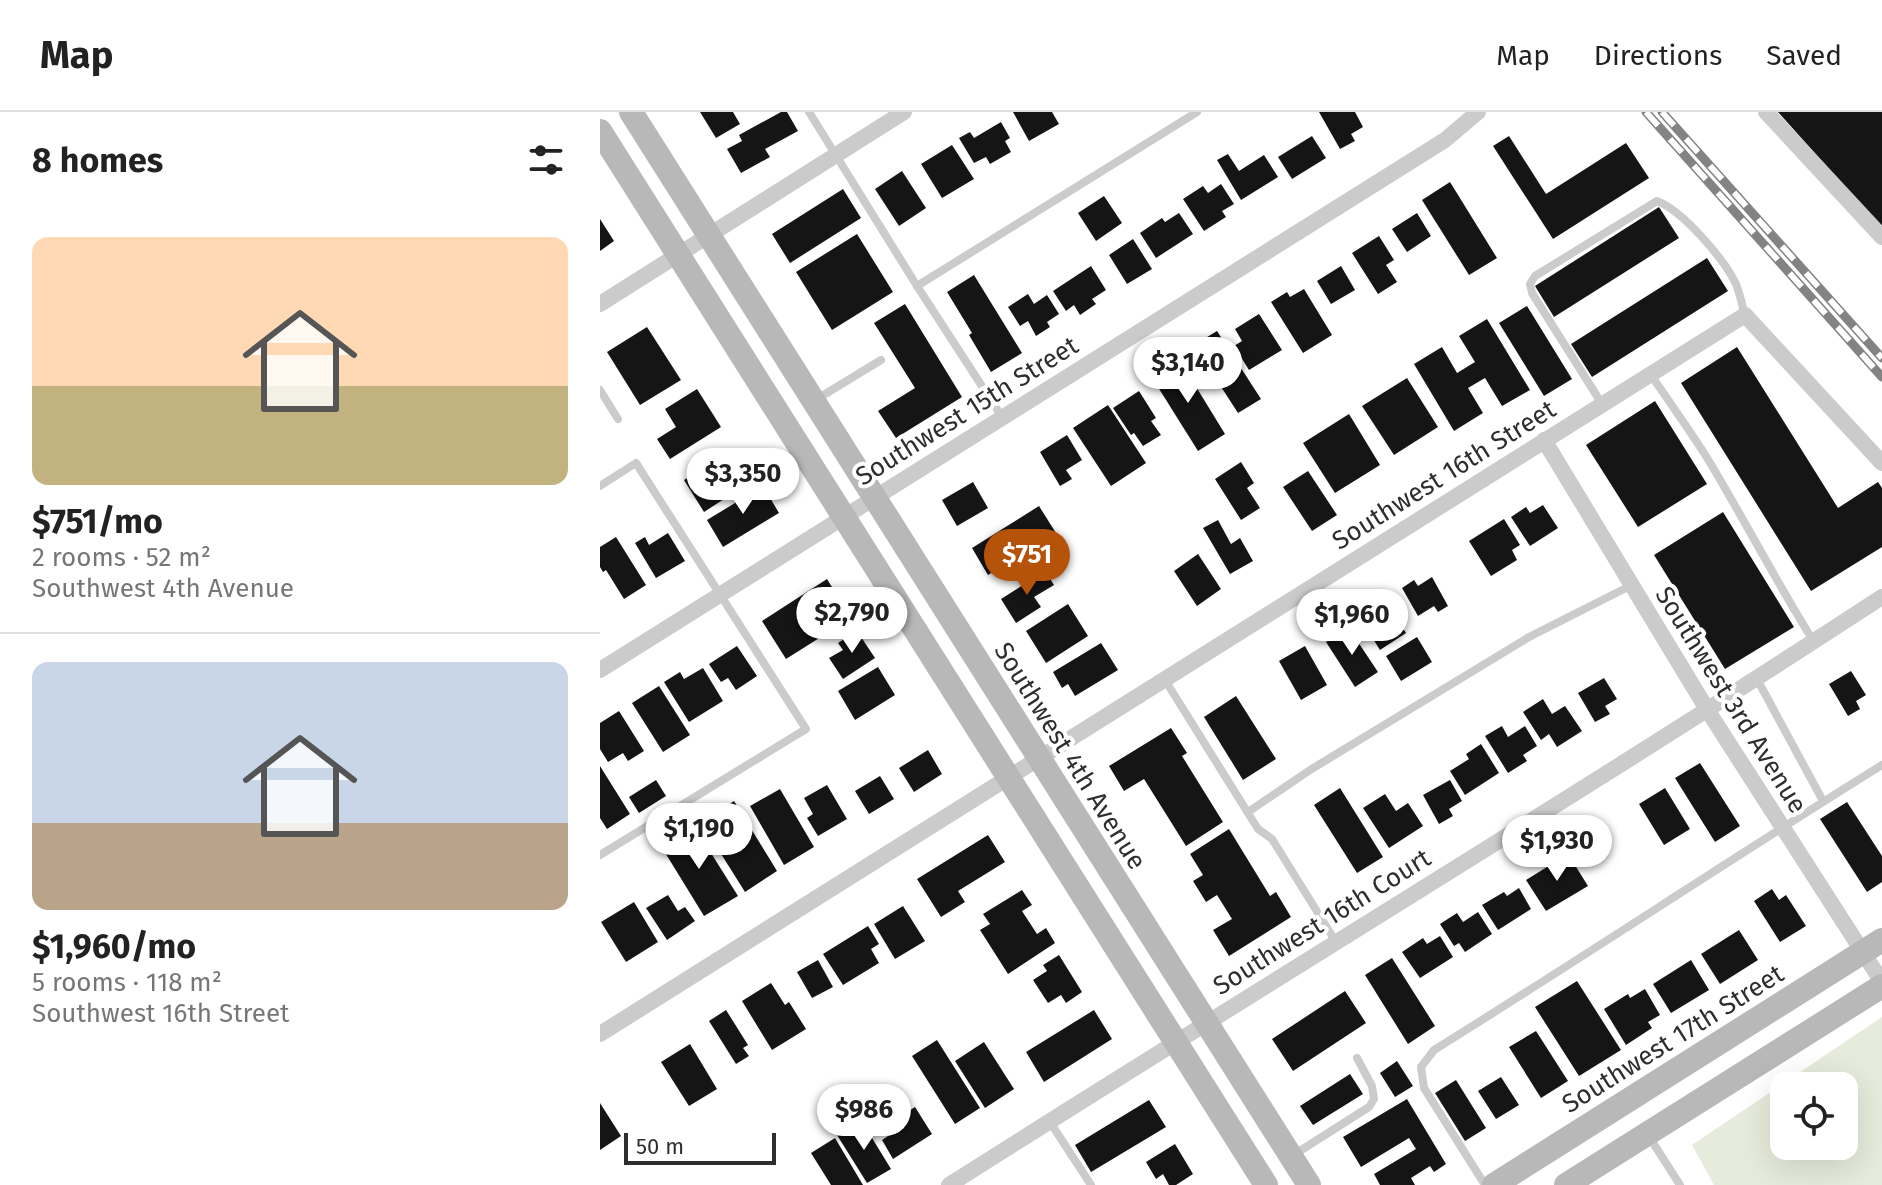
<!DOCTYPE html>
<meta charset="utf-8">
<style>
body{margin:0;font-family:"Fira Sans",sans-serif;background:#f6f6f6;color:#222;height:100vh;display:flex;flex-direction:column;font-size:30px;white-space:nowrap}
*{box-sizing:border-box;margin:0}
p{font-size:26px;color:#767676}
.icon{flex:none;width:44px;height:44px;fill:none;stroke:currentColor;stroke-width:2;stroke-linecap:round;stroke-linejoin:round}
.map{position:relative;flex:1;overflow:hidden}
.panel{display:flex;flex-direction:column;background:#fff;width:600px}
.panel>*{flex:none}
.buttons{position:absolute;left:1170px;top:960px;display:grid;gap:16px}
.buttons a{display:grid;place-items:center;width:88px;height:88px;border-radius:16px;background:#fff;box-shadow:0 8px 32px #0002;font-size:40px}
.scale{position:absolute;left:24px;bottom:20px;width:152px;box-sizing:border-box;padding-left:8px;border:4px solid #2e2e2e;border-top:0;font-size:22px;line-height:28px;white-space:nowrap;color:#2e2e2e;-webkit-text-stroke:6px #fff;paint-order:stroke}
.price{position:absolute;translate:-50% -68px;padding:0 18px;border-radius:28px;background:#fff;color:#222;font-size:26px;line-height:52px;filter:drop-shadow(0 2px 4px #0008)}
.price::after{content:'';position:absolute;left:50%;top:48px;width:24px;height:18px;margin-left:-12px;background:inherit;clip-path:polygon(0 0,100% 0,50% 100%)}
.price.on{background:#b45309;color:#fff}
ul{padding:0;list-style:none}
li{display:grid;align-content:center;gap:16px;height:424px;padding:0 32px}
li+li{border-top:2px solid #e0e0e0}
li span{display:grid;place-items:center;height:248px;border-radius:16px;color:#555}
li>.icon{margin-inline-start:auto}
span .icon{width:144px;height:144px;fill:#fffc;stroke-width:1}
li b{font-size:34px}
h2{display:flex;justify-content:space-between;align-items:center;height:96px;padding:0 32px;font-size:34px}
header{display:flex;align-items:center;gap:48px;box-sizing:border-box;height:112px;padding:0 40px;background:#fff;border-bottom:2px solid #e0e0e0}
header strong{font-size:38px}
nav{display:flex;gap:44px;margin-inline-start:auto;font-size:28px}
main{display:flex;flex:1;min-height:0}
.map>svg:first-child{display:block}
.green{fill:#e6ebdb;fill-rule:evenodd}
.building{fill:#151515}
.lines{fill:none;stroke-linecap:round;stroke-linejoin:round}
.service{stroke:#cbcbcb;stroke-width:8}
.minor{stroke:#cbcbcb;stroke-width:16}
.secondary{stroke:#b8b8b8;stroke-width:24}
.rail-casing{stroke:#838383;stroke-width:9}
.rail{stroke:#fff;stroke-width:6;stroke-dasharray:18;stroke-linecap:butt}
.labels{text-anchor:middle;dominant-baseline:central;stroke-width:8;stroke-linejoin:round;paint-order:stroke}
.street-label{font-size:26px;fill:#2e2e2e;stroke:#fff}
</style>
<header>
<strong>Map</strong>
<nav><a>Map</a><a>Directions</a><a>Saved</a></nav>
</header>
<main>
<section class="panel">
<h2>8 homes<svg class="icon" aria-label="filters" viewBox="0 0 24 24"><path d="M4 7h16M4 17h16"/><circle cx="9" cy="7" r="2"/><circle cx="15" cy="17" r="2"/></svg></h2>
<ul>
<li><span style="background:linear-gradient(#ffd9b3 60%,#c2b280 0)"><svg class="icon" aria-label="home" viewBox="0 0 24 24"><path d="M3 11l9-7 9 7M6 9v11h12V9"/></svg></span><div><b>$751/mo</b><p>2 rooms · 52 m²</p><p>Southwest 4th Avenue</p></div></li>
<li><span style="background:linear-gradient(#c9d6e8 65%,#b9a48a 0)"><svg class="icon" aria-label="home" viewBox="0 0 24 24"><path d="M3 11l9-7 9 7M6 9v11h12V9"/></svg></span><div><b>$1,960/mo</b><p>5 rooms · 118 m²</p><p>Southwest 16th Street</p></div></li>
</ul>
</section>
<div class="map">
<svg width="1282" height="1073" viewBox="0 0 1282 1073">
<rect width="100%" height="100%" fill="#fff"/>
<path class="green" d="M 1282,905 L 1282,1073 L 1114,1073 L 1092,1033 ZM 1184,974 L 1244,974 L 1244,1034 L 1184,1034 Z"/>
<g class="building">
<polygon points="100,0 133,0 140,12 116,26"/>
<polygon points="181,0 187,0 198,19 165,37 170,45 141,61 127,37 142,29 139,23"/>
<polygon points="413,0 452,0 459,12 429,29"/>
<polygon points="719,0 755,0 763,15 751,22 755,29 740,37"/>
<polygon points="1178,0 1282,0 1282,116"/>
<polygon points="401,10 410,26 405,29 411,40 390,52 386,45 374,51 359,26 370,20 374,26"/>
<polygon points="712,24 726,46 692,67 678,45"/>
<polygon points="909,24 946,82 1026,31 1049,66 953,127 893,34"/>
<polygon points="352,33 374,67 342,86 321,52"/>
<polygon points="628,42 639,59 664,43 678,65 641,88 617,48"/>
<polygon points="302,59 326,96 299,114 275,77"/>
<polygon points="850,70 897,146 869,163 822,88"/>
<polygon points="621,72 634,92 622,99 626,105 604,119 583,87 603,74 608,81"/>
<polygon points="243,77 261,106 190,151 172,122"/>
<polygon points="504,84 522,111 496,129 478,101"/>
<polygon points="1059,95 1079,126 954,205 935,174"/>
<polygon points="579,101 593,122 556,146 540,121 562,106 565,110"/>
<polygon points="817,101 831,124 807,140 792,117"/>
<polygon points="0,107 14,129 0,139"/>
<polygon points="257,122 293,180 232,218 196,160"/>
<polygon points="779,124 794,148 786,153 797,170 778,182 752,141"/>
<polygon points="533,127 552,157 527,172 509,143"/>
<polygon points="1107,146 1128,179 992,265 971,232"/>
<polygon points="491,154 506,178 492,187 496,192 480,203 474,193 466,199 453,179"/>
<polygon points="741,154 755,178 731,192 717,169"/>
<polygon points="374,163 422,241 391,260 369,223 372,221 347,180"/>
<polygon points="704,177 732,223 703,241 671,190 687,180 690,185"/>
<polygon points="428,182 434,192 447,183 459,202 447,210 450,215 436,224 428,209 420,214 408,195"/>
<polygon points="305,192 362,285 296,326 278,299 315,276 274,211"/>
<polygon points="927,194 972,267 944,284 899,211"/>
<polygon points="659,202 682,238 649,258 634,234 642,229 635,217"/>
<polygon points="887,207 930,278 902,294 885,266 868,276 883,301 854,319 814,252 842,235 857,261 875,250 859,224"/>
<polygon points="47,215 81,268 40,293 7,240"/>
<polygon points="617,219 661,287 638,301 594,233"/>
<polygon points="1137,235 1238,396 1278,370 1282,376 1282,435 1211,479 1081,271"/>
<polygon points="579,247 625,322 598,339 551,264"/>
<polygon points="807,266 838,315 794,343 762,294"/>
<polygon points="97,277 121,315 70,347 57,327 76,315 65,297"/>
<polygon points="539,279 556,306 551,309 561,323 543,334 534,321 531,323 513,296"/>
<polygon points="1055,289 1107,372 1038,415 986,333"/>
<polygon points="508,293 546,351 511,374 473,316"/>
<polygon points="749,302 780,353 735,381 703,331"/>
<polygon points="467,323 482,348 466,358 472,367 460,374 440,340"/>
<polygon points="136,336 155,367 104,400 84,368"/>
<polygon points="641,350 654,371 647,376 660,396 641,408 615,367"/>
<polygon points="708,359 737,403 712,419 683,375"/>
<polygon points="373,370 388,396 357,414 342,388"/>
<polygon points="163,374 179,401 123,435 107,408"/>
<polygon points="943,393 958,416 930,434 911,405 926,395 930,401"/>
<polygon points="439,394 456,421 388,463 372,436"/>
<polygon points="1123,400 1194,515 1125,557 1054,443"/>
<polygon points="904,407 920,433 912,438 917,448 891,464 869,429"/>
<polygon points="618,408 631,432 640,426 653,449 630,462 603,416"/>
<polygon points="68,421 85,449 56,466 35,431 45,425 49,433"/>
<polygon points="16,425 46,473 24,487 6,458 3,460 0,455 0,435"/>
<polygon points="598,442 621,477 597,494 574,459"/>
<polygon points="445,459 454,473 434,485 441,495 416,511 401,487"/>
<polygon points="832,465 848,494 838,500 834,494 818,504 802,476 814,468 818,474"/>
<polygon points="227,467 251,506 186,547 162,509"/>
<polygon points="784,487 806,521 780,538 758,503"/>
<polygon points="468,492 488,524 446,551 426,519"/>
<polygon points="748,515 778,560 755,575 726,530"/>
<polygon points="257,519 275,546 243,567 229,546 243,538 238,531"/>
<polygon points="817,525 832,550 801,569 786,544"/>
<polygon points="501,531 518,558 475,584 468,572 462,576 453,560"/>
<polygon points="137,534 157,564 136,578 128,566 121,570 109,552"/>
<polygon points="705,534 727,573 701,588 679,549"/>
<polygon points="278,555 295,583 255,608 238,579"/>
<polygon points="103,556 123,589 89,610 64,570 80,560 84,567"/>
<polygon points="1251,559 1266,583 1256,589 1260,597 1248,604 1229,572"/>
<polygon points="1004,566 1017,587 1005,594 1010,602 995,610 978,581"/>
<polygon points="59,574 90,623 63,640 32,591"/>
<polygon points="636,584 676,647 643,668 604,605"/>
<polygon points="943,587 952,602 965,594 982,619 957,635 949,622 941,628 923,600"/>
<polygon points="19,599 44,639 28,649 23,641 8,650 0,637 0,611"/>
<polygon points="902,614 908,625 925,614 937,634 923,643 927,649 908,661 885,624"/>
<polygon points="571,616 587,641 582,644 623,710 586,734 544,667 524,679 509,654"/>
<polygon points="881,632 899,661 865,683 850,659 869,647 866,642"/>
<polygon points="328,638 342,662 314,680 299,656"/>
<polygon points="1100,651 1140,714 1115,730 1075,666"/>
<polygon points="0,654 30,702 7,717 0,706"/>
<polygon points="280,664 294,687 269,702 255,679"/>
<polygon points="56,668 66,684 39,701 29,685"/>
<polygon points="850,668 862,689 849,697 853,704 839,712 823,683"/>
<polygon points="227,673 247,707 218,724 207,706 213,702 204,686"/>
<polygon points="740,676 783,745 757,761 714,693"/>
<polygon points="1065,676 1090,717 1064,733 1039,692"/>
<polygon points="180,677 214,735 184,753 150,694"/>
<polygon points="785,682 796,699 808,691 823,714 789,736 763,696"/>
<polygon points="134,689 177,759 145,780 101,710"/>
<polygon points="1247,690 1282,744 1282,770 1267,780 1220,707"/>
<polygon points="94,714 138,784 104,804 61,734"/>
<polygon points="629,717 670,784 676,780 691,805 629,844 613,818 632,807 617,783 606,790 593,769 603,763 590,742"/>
<polygon points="388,723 405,750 358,779 365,790 341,805 317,767"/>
<polygon points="968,742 988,774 946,799 926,768"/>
<polygon points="919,776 931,797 898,818 882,793 904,780 907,784"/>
<polygon points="1172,777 1179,788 1186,783 1206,814 1180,830 1154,789"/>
<polygon points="422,778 432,793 422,799 437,822 446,816 455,831 408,862 380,818 390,812 383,802"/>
<polygon points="68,783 78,799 85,795 95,809 67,828 46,796"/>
<polygon points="34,790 58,830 26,850 1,810"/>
<polygon points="303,794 325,829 295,847 274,812"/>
<polygon points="878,800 892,822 865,840 859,831 854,834 840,812 857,801 863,810"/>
<polygon points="268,814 279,832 271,837 279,851 243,873 223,842"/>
<polygon points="1139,818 1158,848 1120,872 1101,842"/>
<polygon points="840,824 853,845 820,866 802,840 823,826 827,832"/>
<polygon points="459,843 482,880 466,891 461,883 448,891 433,868 447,859 443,853"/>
<polygon points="792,846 835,914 808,932 765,863"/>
<polygon points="218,848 233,875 212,886 197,860"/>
<polygon points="1091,848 1109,878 1071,901 1053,872"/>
<polygon points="977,869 1021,938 979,964 935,895"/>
<polygon points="171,871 185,893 189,890 206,917 172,938 142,889"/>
<polygon points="1045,877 1060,903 1048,910 1052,916 1026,933 1004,897 1028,882 1030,886"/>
<polygon points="745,879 766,911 693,959 672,927"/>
<polygon points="126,898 148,933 143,936 149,944 136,952 109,909"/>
<polygon points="494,898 512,927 444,970 426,940"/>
<polygon points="936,919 968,969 941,986 909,935"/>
<polygon points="337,928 380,996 355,1012 312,944"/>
<polygon points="384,930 414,977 385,996 355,949"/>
<polygon points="90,932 117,977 89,994 61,950"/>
<polygon points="797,949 813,974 795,985 780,961"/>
<polygon points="750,962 763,982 713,1013 700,994"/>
<polygon points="901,965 919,993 896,1007 878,979"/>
<polygon points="856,968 886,1016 865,1029 835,981"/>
<polygon points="807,987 846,1052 834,1060 830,1054 811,1066 815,1073 780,1073 774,1062 816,1037 809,1026 761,1055 743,1025"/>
<polygon points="549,988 566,1015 491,1060 475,1033"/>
<polygon points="0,991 21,1024 0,1038"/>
<polygon points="315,995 332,1022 293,1047 282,1028 291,1022 286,1014"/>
<polygon points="261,1008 291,1057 267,1071 237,1023"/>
<polygon points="235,1026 263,1073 231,1073 211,1041"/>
<polygon points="575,1032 593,1062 576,1073 569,1073 563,1062 556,1067 546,1050"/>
</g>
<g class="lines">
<g class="service">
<polyline points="209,0 317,174"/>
<path d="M 1051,263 C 1070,291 1091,320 1109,349 C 1145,409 1177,471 1214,530"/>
<polyline points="0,278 18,307"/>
<polyline points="217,287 281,248"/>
<path d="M 1002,292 L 932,181 L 930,172 L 935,164 L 1057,89 C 1083,99 1124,147 1136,172 C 1140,182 1142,193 1145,203"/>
<polyline points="402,305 317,174 597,0"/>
<polyline points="0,374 36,351 206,617 0,743"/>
<polyline points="1157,567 1223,689"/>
<polyline points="565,568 658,717 672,727 736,830"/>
<polyline points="648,700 710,658 929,525 1032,473"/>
<polyline points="450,1010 491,1073"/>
<polyline points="1048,1023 1080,1073"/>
<polyline points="695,1042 769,995 774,987 772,974 757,946"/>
<path d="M 885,1073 L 824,976 L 821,955 L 834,938 C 984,845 1132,746 1282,653"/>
</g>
<g class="minor">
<polyline points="1166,0 1282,125"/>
<polyline points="0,192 304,0"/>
<polyline points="944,328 1108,599 1282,870"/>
<polyline points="0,558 845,28 878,0"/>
<polyline points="0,922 1145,203 1282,351"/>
<path d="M 349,1073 C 659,876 974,686 1282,485"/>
</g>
<g class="secondary">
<polyline points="31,0 709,1073"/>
<polyline points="0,19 666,1073"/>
<polyline points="894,1073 1282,828"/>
<polyline points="966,1073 1282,874"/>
</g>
<g class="rail-casing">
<g id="rail">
<polyline points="1046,0 1282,265"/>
<polyline points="1062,0 1282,246"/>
</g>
</g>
<use href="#rail" class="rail"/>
</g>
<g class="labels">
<g class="street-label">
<text transform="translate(367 299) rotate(-32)">Southwest 15th Street</text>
<text transform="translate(844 363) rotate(-32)">Southwest 16th Street</text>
<text transform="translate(1131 588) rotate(58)">Southwest 3rd Avenue</text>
<text transform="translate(470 644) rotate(58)">Southwest 4th Avenue</text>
<text transform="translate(722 810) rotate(-32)">Southwest 16th Court</text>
<text transform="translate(1073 927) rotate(-32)">Southwest 17th Street</text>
</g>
</g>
</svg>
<div class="buttons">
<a><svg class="icon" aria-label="locate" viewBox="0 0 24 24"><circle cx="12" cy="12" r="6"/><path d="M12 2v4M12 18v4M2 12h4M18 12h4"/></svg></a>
</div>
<div class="scale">50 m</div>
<b class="price" style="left:588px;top:293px">$3,140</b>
<b class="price" style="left:143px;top:404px">$3,350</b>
<b class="price on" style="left:427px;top:485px">$751</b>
<b class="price" style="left:252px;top:543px">$2,790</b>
<b class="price" style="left:752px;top:545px">$1,960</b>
<b class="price" style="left:99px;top:759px">$1,190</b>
<b class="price" style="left:957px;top:771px">$1,930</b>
<b class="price" style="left:264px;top:1040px">$986</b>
</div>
</main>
